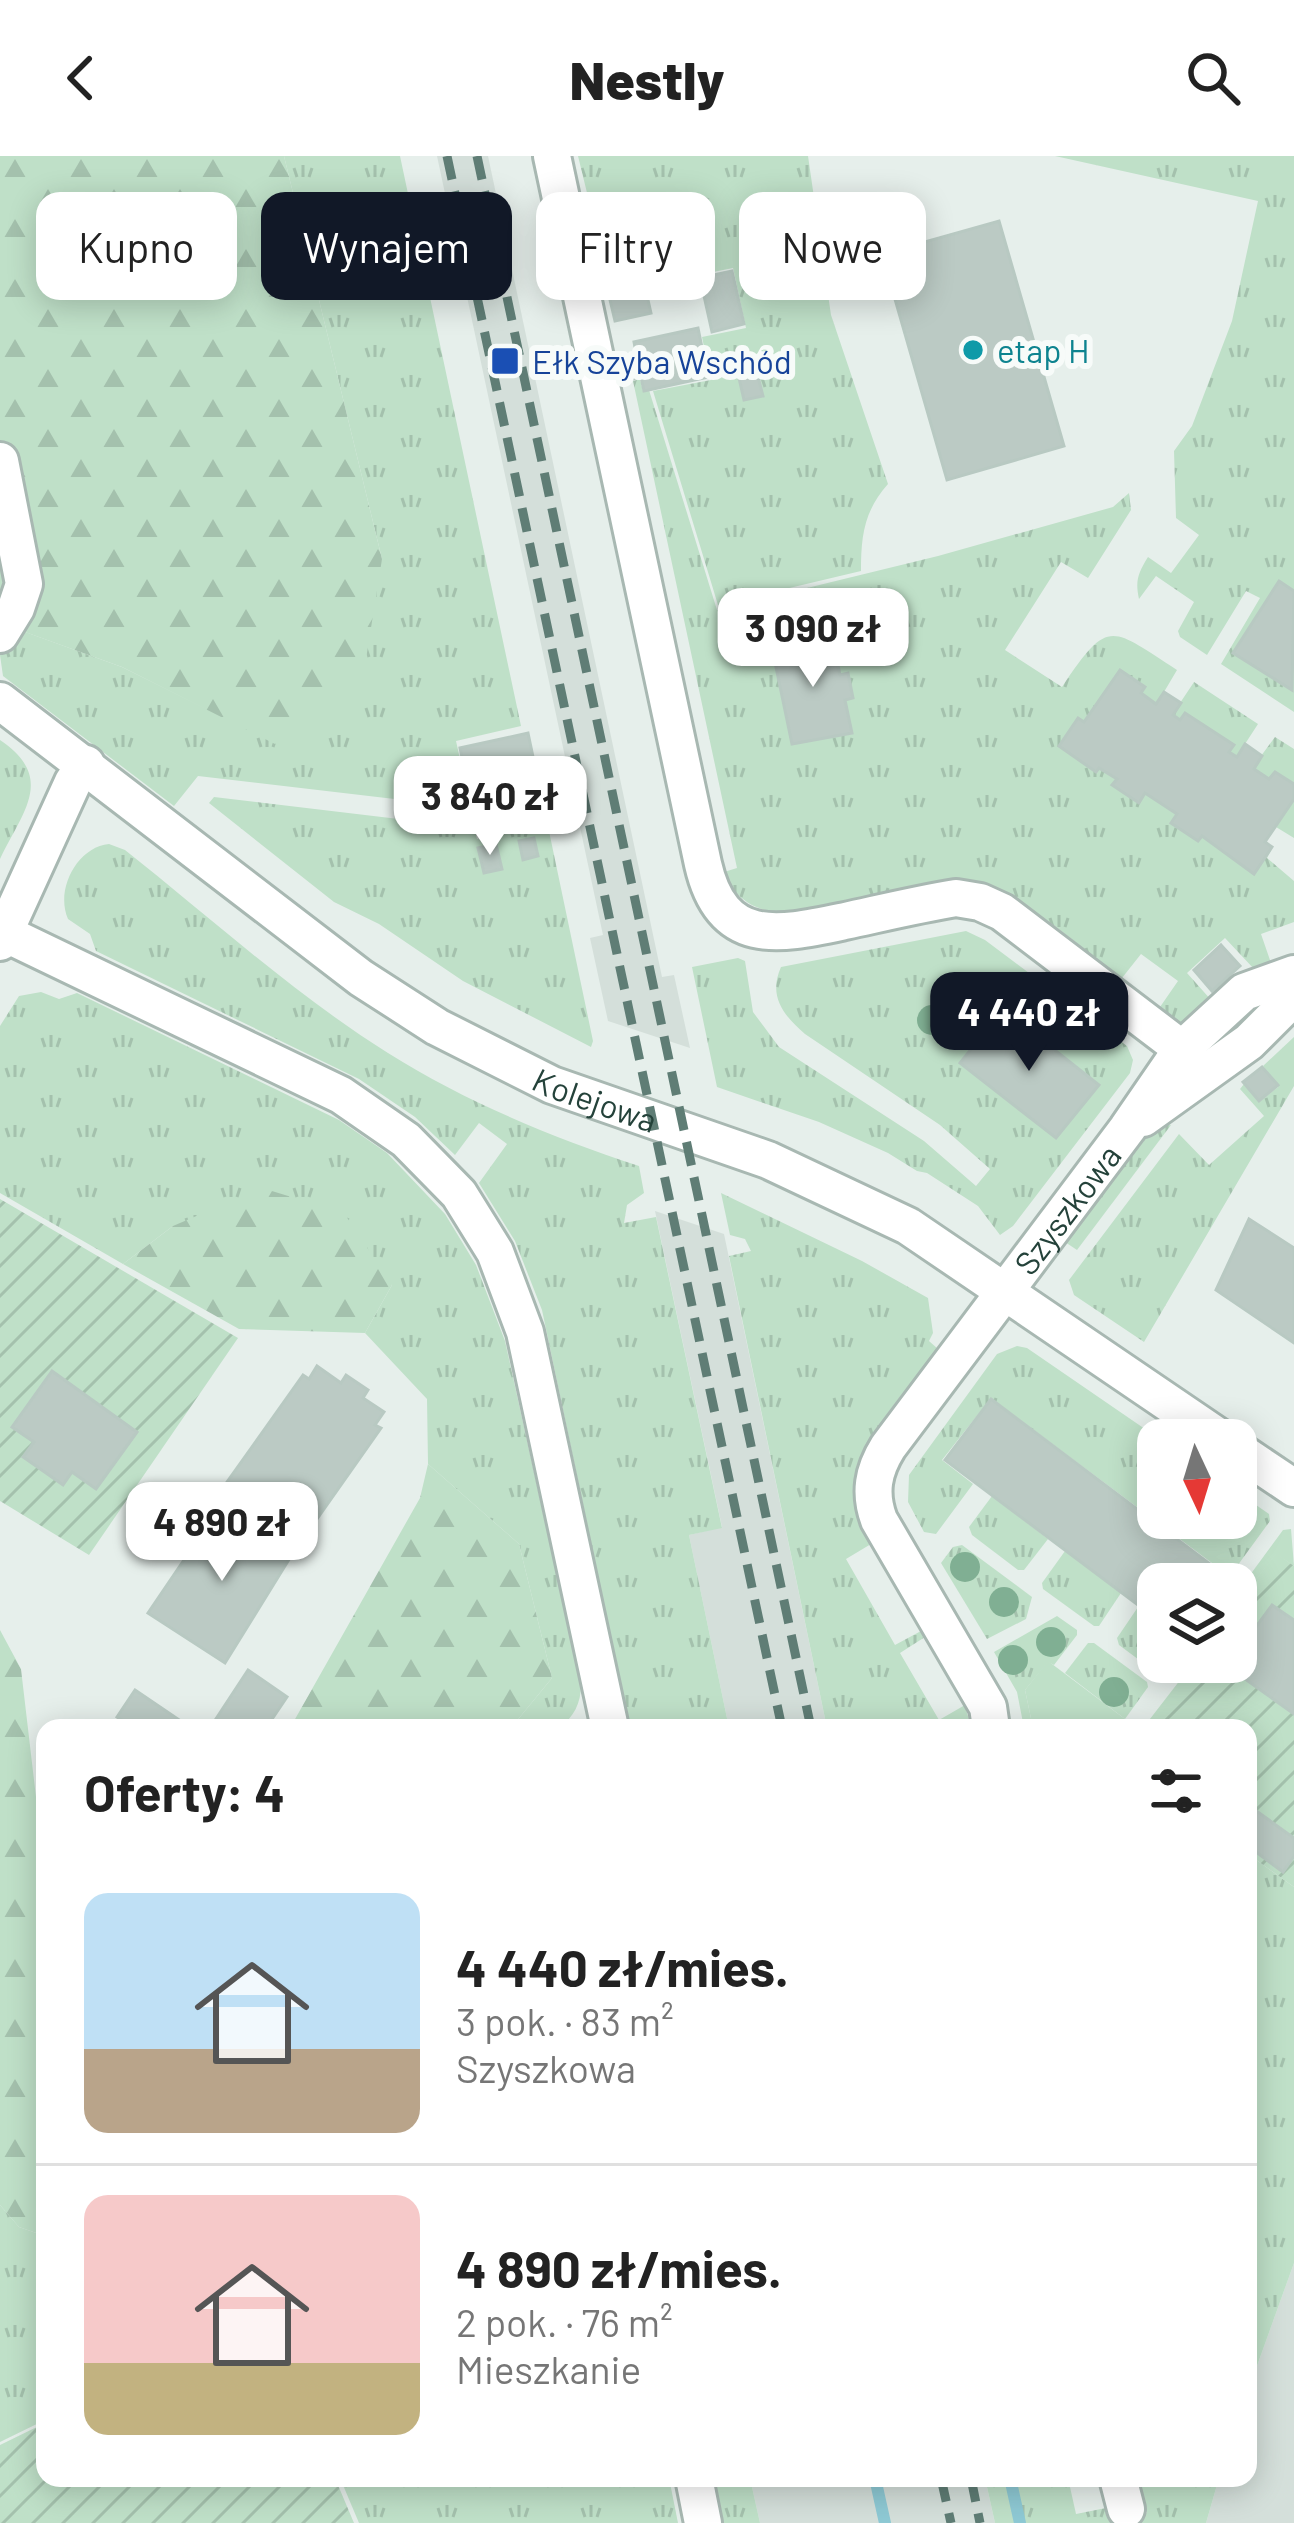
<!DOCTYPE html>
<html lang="pl">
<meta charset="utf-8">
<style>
body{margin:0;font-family:Barlow,sans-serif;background:#f2f2f2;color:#222;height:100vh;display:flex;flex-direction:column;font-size:45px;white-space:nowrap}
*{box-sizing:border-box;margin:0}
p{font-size:39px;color:#767676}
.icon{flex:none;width:66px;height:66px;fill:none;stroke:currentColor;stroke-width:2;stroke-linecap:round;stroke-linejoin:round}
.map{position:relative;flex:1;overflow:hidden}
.drawer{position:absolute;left:36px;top:1563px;width:1221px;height:768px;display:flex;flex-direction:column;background:#fff;border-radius:24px;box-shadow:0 6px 30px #0003}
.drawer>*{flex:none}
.hud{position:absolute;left:36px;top:36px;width:1224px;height:108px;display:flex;gap:24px}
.needle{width:78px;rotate:176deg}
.buttons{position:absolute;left:1137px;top:1263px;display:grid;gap:24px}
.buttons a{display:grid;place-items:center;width:120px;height:120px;border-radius:24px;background:#fff;box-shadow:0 6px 30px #0003;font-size:60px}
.price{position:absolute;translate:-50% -102px;padding:0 27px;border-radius:24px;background:#fff;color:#222;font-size:39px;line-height:78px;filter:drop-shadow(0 3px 6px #0008)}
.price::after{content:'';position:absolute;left:50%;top:72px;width:36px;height:27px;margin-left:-18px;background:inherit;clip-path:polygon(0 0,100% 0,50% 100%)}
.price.selected{background:#111827;color:#fff}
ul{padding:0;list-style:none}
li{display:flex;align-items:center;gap:36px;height:300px;padding:0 48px}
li+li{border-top:3px solid #e0e0e0}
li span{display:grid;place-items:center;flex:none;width:336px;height:240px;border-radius:24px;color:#555}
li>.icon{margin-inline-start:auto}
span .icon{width:144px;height:144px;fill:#fffc;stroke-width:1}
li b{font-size:51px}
h2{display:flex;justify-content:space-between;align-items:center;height:144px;padding:0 48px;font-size:51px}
.chip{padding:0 42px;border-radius:24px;background:#fff;box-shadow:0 6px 30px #0003;font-size:42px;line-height:108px}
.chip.selected{background:#111827;color:#fff}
header{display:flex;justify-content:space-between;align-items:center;height:156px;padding:0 48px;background:#fff;font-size:54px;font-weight:800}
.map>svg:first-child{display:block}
.built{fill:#d4dfda}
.grass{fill:url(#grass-tufts)}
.forest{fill:url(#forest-firs)}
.park{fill:#bfe0c8}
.garden{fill:url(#garden-furrows)}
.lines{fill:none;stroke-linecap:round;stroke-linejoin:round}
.stream{stroke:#8ec9d4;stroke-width:12}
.building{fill:#bbcac4;stroke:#b8c9c2;stroke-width:3}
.minor-casing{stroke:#a8b8b2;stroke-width:42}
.minor{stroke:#fff;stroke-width:36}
.rail{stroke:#5f7d75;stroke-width:9;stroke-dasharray:24 12;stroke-linecap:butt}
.tree{fill:#80af93}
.culture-dot{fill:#0f9aa8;stroke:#f7fbf9;stroke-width:4.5}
.transit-dot{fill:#1a4fb4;stroke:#f7fbf9;stroke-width:4.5}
.labels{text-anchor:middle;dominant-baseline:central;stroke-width:12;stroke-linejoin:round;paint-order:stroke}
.culture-label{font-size:33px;fill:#0d838f;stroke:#f7fbf9;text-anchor:start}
.transit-label{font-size:33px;fill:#164399;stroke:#f7fbf9;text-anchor:start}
.street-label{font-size:33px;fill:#24423a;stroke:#f7fbf9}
</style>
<header><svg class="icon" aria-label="back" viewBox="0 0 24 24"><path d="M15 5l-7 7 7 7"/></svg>Nestly<svg class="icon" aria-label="search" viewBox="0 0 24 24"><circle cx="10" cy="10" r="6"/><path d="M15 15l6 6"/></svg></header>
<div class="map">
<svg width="1294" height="2367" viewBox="0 0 1294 2367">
<defs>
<pattern id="grass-tufts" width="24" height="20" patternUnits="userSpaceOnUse" patternTransform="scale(3)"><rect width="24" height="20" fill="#bfe0c8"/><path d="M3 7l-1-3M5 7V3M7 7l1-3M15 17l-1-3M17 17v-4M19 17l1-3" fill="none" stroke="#a4c1ad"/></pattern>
<pattern id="forest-firs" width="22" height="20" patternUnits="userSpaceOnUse" patternTransform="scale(3)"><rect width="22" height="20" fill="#bfe0c8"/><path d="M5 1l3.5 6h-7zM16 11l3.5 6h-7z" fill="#a4c1ad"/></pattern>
<pattern id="garden-furrows" width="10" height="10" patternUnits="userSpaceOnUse" patternTransform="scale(3)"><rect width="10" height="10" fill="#bfe0c8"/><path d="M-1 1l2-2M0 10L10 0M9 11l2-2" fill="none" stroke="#a4c1ad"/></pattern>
</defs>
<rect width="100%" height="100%" fill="#e6efeb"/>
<g class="built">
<polygon points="437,0 488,0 662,821 674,819 690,892 608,865 590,782 603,779"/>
<polygon points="655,1055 724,1078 827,1572 729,1572 689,1379 722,1371"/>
<polygon points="1294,2107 1294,2367 1206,2367 1219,2322 1248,2322 1248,2235"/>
<polygon points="750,2322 985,2322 995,2367 760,2367"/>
</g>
<g class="grass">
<polygon points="284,0 400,0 521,570 456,585 471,652 198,620 174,650 3,520 0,499 17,473 122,511 275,587 382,403"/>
<path d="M 578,0 L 808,0 L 831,159 L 888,328 C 864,355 861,380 861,415 L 718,449 L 653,235 L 711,224 L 702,181 L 746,172 L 733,112 L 698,119 L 695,106 L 609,127 Z"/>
<path d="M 1055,0 L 1294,0 L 1294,556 L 1221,508 L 1260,442 L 1246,435 L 1207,499 L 1180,481 L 1178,475 L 1194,446 L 1156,420 L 1139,443 C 1135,425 1138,417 1148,401 L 1171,417 L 1199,379 L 1176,362 L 1174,295 L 1192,270 L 1232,165 L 1258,45 Z"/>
<path d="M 640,223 L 643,235 L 649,234 L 717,454 L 938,400 L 1113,351 L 1129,337 L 1131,354 L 1088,422 L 1061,406 L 1005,494 L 1062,531 C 1109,461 1110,471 1177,514 L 1164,536 L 1180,547 L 1194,526 L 1258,568 L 1245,588 L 1261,600 L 1275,581 L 1294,593 L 1294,682 L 1276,671 L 1266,685 L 1273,691 L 1267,702 L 1294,725 L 1294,766 L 1261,778 L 1271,807 L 1254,813 L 1225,782 L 1187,817 L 1212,845 L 1184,867 L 1178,867 L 1160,851 L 1178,825 L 1141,798 L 1122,822 C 1072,786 1019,732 957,722 L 782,757 C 753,754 735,743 724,716 L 737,712 L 633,225 Z"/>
<path d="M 0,584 C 56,622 23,655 0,703 Z"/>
<polygon points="214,641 474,672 477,683 506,677 503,665 545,656 593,885 591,891 463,825 379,768 334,746 209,647"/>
<path d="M 109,688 L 125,694 C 211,762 294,838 388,897 C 466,946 551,981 639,1010 L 644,1037 L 627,1049 L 624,1067 L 656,1061 L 722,1372 L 689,1379 L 729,1572 L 630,1572 L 542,1154 L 515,1085 L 479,1027 L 507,988 L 479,967 L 455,999 L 415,961 L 359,923 L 96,795 L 90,778 L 68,763 C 55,734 77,691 109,688 Z"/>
<path d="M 966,775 L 985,784 L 1127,890 L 1133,904 L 1130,917 L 1013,1070 L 1000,1079 L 978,1050 L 927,1017 L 917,1015 L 888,997 L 819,966 L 717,931 L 692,811 L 738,802 L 745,805 L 753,856 L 779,891 L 924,985 L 976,1030 L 990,1013 L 940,969 L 805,878 C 783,859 768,840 781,811 Z"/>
<path d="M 41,836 L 59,843 L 77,837 L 339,964 L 387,997 L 445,1058 L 476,1109 L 505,1185 L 581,1529 C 581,1547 574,1561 559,1572 L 488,1572 L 515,1567 L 552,1522 L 519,1388 L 428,1308 L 427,1243 L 365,1177 L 392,1129 L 173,1070 L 123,1108 L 0,1037 L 0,870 L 19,840 Z"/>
<polygon points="1294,881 1294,930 1144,1186 1074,1139 1069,1124 1179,978 1209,1009 1264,960 1240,933 1244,928 1259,946 1278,931 1263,910"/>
<polygon points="1163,967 1171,969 1077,1094 1065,1086 1155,970"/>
<path d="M 721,1037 L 862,1105 L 928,1142 L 933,1177 L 929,1185 L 938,1193 C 892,1254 830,1307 871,1388 L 846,1403 L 895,1489 L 921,1475 L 925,1481 L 900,1497 L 939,1564 L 965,1549 L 969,1564 L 939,1572 L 827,1572 L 729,1100 L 751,1095 L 745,1083 L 730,1079 Z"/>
<polygon points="1017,1190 1027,1192 1161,1284 1158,1362 1236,1362 1236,1335 1269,1358 1270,1365 1224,1428 1203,1428 1216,1410 991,1242 942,1304 973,1328 936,1378 924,1376 908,1346 909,1319 997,1198"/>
<polygon points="992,1340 1048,1383 1024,1414 1018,1414 972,1379 969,1371"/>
<polygon points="1291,1373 1294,1410 1276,1398 1236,1450 1236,1438 1283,1374"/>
<polygon points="962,1389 1032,1441 1026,1463 987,1483 941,1407 953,1391"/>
<polygon points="1065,1395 1121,1437 1099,1470 1094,1470 1043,1433 1042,1427"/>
<polygon points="1138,1451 1158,1466 1158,1506 1166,1506 1160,1514 1154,1515 1119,1489 1117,1482"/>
<polygon points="1057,1460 1077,1474 1077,1479 1054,1509 1048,1506 1025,1534 1033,1572 1024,1572 1017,1536 994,1496"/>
<polygon points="1088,1487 1094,1487 1147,1526 1148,1531 1125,1563 1065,1517"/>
<polygon points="1248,1698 1294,1731 1294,2107 1248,2235"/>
<polygon points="0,2049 19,2071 45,2080 45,2264 0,2286"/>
<polygon points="340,2322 669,2322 678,2367 359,2367"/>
<polygon points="714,2322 750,2322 760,2367 723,2367"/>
<polygon points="985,2322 1068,2322 1076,2358 1106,2352 1110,2366 1147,2357 1138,2322 1219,2322 1206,2367 995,2367"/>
</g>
<g class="forest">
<polygon points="0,0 284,0 382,403 362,528 319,563 275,588 122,511 0,467"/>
<polygon points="262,1032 344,1057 392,1129 365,1177 239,1173 123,1108 173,1070"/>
<polygon points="428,1308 519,1388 552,1522 515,1567 488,1572 290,1572 420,1342"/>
<polygon points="0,1474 21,1513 36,1641 45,1650 45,2080 19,2071 0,2049"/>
</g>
<polygon class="park" points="1048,1505 1125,1563 1118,1572 1033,1572 1025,1534"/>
<g class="garden">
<polygon points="0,1043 238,1182 89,1399 0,1345"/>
<polygon points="1276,1397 1294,1410 1294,1731 1248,1698 1248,1572 1143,1572 1194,1506 1236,1506 1236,1450"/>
<polygon points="45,2267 45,2322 335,2322 354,2367 0,2367 0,2289"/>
</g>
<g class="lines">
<g class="stream">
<polyline points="875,2322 885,2367"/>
<polyline points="1010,2322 1020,2367"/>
</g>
</g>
<g class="building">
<polygon points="999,65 1064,290 947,324 882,98"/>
<polygon points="693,110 696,122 672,128 669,115"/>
<polygon points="732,115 744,168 712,176 700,122"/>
<polygon points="643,122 651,157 615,165 607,131"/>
<polygon points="698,172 708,221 644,235 641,221 629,224 624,199 636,197 634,186"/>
<polygon points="757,217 763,240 744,244 739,222"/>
<polygon points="1279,425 1294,435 1292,534 1233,497"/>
<polygon points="832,479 840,519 848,517 853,542 845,544 852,577 792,588 772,492"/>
<polygon points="1120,514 1145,531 1141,537 1156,548 1164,536 1181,547 1173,559 1180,564 1185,557 1234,589 1229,596 1237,601 1245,588 1262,600 1254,613 1269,623 1275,616 1294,628 1294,643 1265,686 1272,691 1254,718 1202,680 1198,685 1171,667 1177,658 1145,637 1139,647 1112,629 1117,623 1099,612 1096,616 1059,590 1078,562 1084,566"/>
<polygon points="528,577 537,620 469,634 460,592"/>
<polygon points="534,682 538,700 523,704 519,685"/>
<polygon points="496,688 502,713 484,717 478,692"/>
<polygon points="1221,789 1240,810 1212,835 1194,814"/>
<polygon points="1003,853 1099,929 1056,982 960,907"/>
<polygon points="1262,911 1278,929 1259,945 1243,926"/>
<polygon points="1249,1063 1294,1092 1294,1187 1216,1134"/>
<polygon points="317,1210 341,1227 346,1219 368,1234 363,1242 384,1256 375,1269 381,1272 293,1397 215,1343 303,1219 309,1223"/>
<polygon points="52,1215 137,1276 96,1333 72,1316 63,1329 23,1301 34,1286 12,1271"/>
<polygon points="991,1243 1214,1411 1201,1428 1158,1428 1158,1464 945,1304"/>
<polygon points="222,1348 293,1397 225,1507 148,1457"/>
<polygon points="1272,1449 1294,1464 1294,1558 1227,1510 1236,1506 1236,1498"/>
<polygon points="248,1514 287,1541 266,1572 210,1572"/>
<polygon points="135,1534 191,1572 134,1572 117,1561"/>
<polygon points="1248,1649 1294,1682 1294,1700 1283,1716 1248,1690"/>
</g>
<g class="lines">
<g class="minor-casing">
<g id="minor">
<path d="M 552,0 L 703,708 C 722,792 778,779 845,765 C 882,757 919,748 956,742 L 980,746 L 1002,756 L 1182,893"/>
<polyline points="0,305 24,428 16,452 0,478"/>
<path id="s1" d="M 0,545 L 361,822 L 437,871 L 552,929 L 768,1004 L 908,1070 L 1223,1284"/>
<polyline points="4,777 341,939 406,984 459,1038 495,1096 525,1176 610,1572"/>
<polyline points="0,786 73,626 86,608"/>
<polyline points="1143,962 1249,886 1294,841"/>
<polyline points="1236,1293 1294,1332"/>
<path id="s2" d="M 991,1572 L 988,1551 L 879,1364 C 869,1337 873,1315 888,1291 L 1127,973 L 1182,893 L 1244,836 L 1294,818"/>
<polyline points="694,2322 703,2367"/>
<polyline points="1118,2322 1126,2353"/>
</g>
</g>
<use href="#minor" class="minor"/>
<g class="rail">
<polyline points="447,0 782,1572"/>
<polyline points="477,0 811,1572"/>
<polyline points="941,2322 951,2367"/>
<polyline points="971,2322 980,2367"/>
</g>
</g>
<g class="tree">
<circle cx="932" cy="864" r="15"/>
<circle cx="965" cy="1411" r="15"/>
<circle cx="1004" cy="1446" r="15"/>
<circle cx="1051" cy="1486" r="15"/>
<circle cx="1013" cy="1504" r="15"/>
<circle cx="1114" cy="1536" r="15"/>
</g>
<circle class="culture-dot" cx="973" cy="194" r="12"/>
<rect class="transit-dot" x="490" y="190" width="30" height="30" rx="6"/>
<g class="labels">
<g class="culture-label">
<text x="997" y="194">etap H</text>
</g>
<g class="transit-label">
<text x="532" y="205">Ełk Szyba Wschód</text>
</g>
<g class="street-label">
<text stroke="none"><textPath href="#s1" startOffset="720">Kolejowa</textPath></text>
<text stroke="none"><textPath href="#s2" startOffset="612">Szyszkowa</textPath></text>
</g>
</g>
</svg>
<div class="buttons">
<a><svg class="needle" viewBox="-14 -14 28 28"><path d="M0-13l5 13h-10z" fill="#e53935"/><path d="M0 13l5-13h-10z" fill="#767676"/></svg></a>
<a><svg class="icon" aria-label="layers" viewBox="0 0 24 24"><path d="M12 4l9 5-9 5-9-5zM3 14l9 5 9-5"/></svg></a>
</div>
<b class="price" style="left:813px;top:534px">3 090 zł</b>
<b class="price" style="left:490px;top:702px">3 840 zł</b>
<b class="price selected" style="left:1029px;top:918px">4 440 zł</b>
<b class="price" style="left:222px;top:1428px">4 890 zł</b>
<div class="hud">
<a class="chip">Kupno</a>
<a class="chip selected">Wynajem</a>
<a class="chip">Filtry</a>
<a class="chip">Nowe</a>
</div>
<section class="drawer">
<h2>Oferty: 4<svg class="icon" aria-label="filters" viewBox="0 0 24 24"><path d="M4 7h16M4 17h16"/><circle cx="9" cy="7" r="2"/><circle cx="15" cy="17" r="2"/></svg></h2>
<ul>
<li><span style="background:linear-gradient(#bfe0f5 65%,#b9a48a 0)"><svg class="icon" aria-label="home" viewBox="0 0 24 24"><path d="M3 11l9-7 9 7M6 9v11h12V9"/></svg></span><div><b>4 440 zł/mies.</b><p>3 pok. · 83 m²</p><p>Szyszkowa</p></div></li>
<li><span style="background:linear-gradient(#f6c9c9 70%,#c2b280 0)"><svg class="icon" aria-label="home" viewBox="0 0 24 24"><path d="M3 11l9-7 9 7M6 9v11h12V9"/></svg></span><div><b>4 890 zł/mies.</b><p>2 pok. · 76 m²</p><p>Mieszkanie</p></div></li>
</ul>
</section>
</div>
